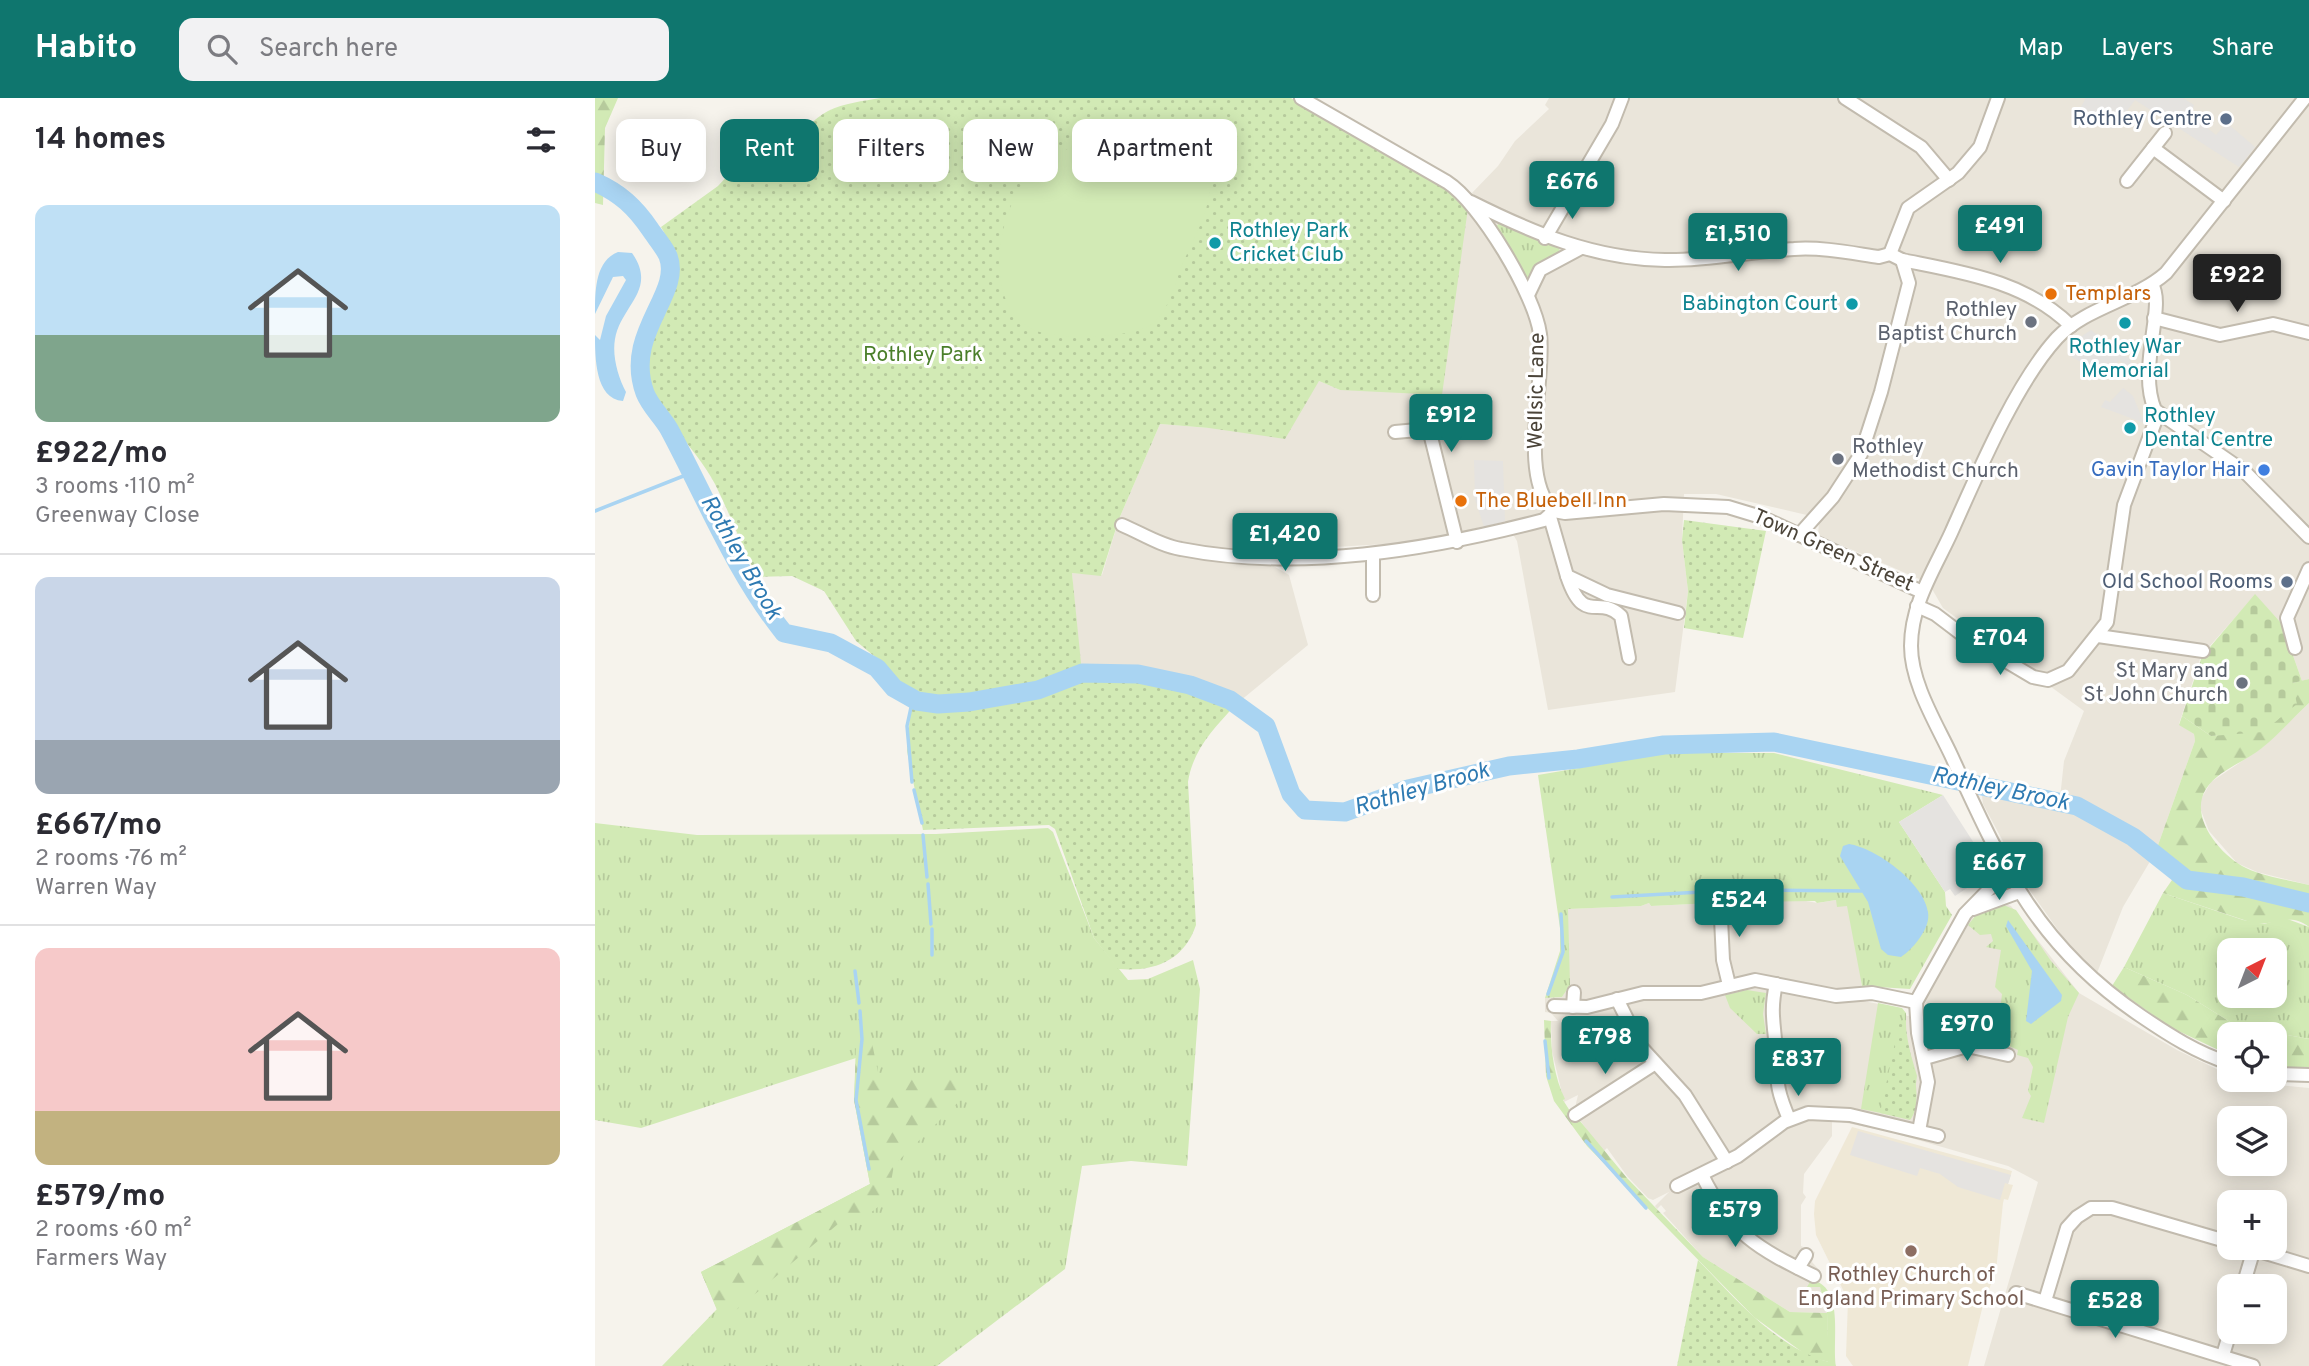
<!DOCTYPE html>
<meta charset="utf-8">
<style>
body{margin:0;font-family:Overpass,sans-serif;background:#f2f2f3;color:#2b2b33;height:100vh;display:flex;flex-direction:column;font-size:26px;white-space:nowrap}
*{box-sizing:border-box;margin:0}
p{font-size:23px;color:#7c7c81}
.icon{flex:none;width:38px;height:38px;fill:none;stroke:currentColor;stroke-width:2;stroke-linecap:round;stroke-linejoin:round}
.map{position:relative;flex:1;overflow:hidden}
.details{display:flex;flex-direction:column;background:#fff;width:595px}
.details>*{flex:none}
.banner{position:absolute;left:21px;top:21px;width:665px;height:63px;display:flex;gap:14px}
.needle{width:46px;rotate:42deg}
.buttons{position:absolute;left:1622px;top:840px;display:grid;gap:14px}
.buttons a{display:grid;place-items:center;width:70px;height:70px;border-radius:14px;background:#fff;box-shadow:0 4px 18px #0003;font-size:35px}
.price{position:absolute;translate:-50% -60px;padding:0 16px;border-radius:7px;background:#0f766e;color:#fff;font-size:23px;line-height:46px;filter:drop-shadow(0 2px 4px #0008)}
.price::after{content:'';position:absolute;left:50%;top:42px;width:21px;height:16px;margin-left:-10px;background:inherit;clip-path:polygon(0 0,100% 0,50% 100%)}
.price.current{background:#222;color:#fff}
ul{padding:0;list-style:none}
li{display:grid;align-content:center;gap:14px;height:371px;padding:0 35px}
li+li{border-top:2px solid #e1e1e2}
li span{display:grid;place-items:center;height:217px;border-radius:14px;color:#555}
li>.icon{margin-inline-start:auto}
span .icon{width:126px;height:126px;fill:#fffc;stroke-width:1}
li b{font-size:30px}
h2{display:flex;justify-content:space-between;align-items:center;height:84px;padding:0 35px;font-size:30px}
.pill{padding:0 24px;border-radius:14px;background:#fff;box-shadow:0 4px 18px #0003;font-size:24px;line-height:63px}
.pill.current{background:#0f766e;color:#fff}
header{display:flex;align-items:center;gap:42px;box-sizing:border-box;height:98px;padding:0 35px;background:#0f766e;color:#fff}
header strong{font-size:33px}
nav{display:flex;gap:38px;margin-inline-start:auto;font-size:24px}
.search{width:490px;height:63px;background:#f2f2f3;display:flex;align-items:center;gap:18px;box-sizing:border-box;padding:0 24px;border-radius:14px;color:#7c7c81;font-size:26px}
main{display:flex;flex:1;min-height:0}
.map>svg:first-child{display:block}
.residential{fill:#eae5da;fill-rule:evenodd}
.education{fill:#efe8d6}
.grass{fill:url(#grass-tufts);fill-rule:evenodd}
.forest{fill:url(#forest-firs)}
.cemetery{fill:url(#cemetery-stones)}
.park{fill:url(#park-dots)}
.garden{fill:#d2eab5}
.parking{fill:#e5e3e0}
.water{fill:#a9d4f2}
.lines{fill:none;stroke-linecap:round;stroke-linejoin:round}
.stream{stroke:#a9d4f2;stroke-width:3.5}
.river{stroke:#a9d4f2;stroke-width:19}
.minor-casing{stroke:#c2bbae;stroke-width:16}
.minor{stroke:#fff;stroke-width:12}
.service-dot{fill:#5c6f8a;stroke:#fff;stroke-width:2.5}
.culture-dot{fill:#0f9aa8;stroke:#fff;stroke-width:2.5}
.food-dot{fill:#e8710a;stroke:#fff;stroke-width:2.5}
.worship-dot{fill:#6b7280;stroke:#fff;stroke-width:2.5}
.shop-dot{fill:#3f7fe0;stroke:#fff;stroke-width:2.5}
.education-dot{fill:#8d6e63;stroke:#fff;stroke-width:2.5}
.labels{text-anchor:middle;dominant-baseline:central;stroke-width:6;stroke-linejoin:round;paint-order:stroke}
.service-label{font-size:21px;fill:#4e5e75;stroke:#fff;text-anchor:end}
.culture-label{font-size:21px;fill:#0d838f;stroke:#fff;text-anchor:start}
.food-label{font-size:21px;fill:#c56008;stroke:#fff;text-anchor:start}
.worship-label{font-size:21px;fill:#5b616d;stroke:#fff;text-anchor:end}
.park-label{font-size:21px;fill:#4a7f2a;stroke:#fff}
.street-label{font-size:21px;fill:#4b4439;stroke:#fff}
.shop-label{font-size:21px;fill:#366cbe;stroke:#fff;text-anchor:end}
.education-label{font-size:21px;fill:#785e54;stroke:#fff}
.water-label{font-size:23px;font-style:italic;fill:#2e7ab2;stroke:#fff}
</style>
<header>
<strong>Habito</strong>
<div class="search"><svg class="icon" aria-label="search" viewBox="0 0 24 24"><circle cx="10" cy="10" r="6"/><path d="M15 15l6 6"/></svg>Search here</div>
<nav><a>Map</a><a>Layers</a><a>Share</a></nav>
</header>
<main>
<section class="details">
<h2>14 homes<svg class="icon" aria-label="filters" viewBox="0 0 24 24"><path d="M4 7h16M4 17h16"/><circle cx="9" cy="7" r="2"/><circle cx="15" cy="17" r="2"/></svg></h2>
<ul>
<li><span style="background:linear-gradient(#bfe0f5 60%,#7fa58c 0)"><svg class="icon" aria-label="home" viewBox="0 0 24 24"><path d="M3 11l9-7 9 7M6 9v11h12V9"/></svg></span><div><b>£922/mo</b><p>3 rooms · 110 m²</p><p>Greenway Close</p></div></li>
<li><span style="background:linear-gradient(#c9d6e8 75%,#9aa5b1 0)"><svg class="icon" aria-label="home" viewBox="0 0 24 24"><path d="M3 11l9-7 9 7M6 9v11h12V9"/></svg></span><div><b>£667/mo</b><p>2 rooms · 76 m²</p><p>Warren Way</p></div></li>
<li><span style="background:linear-gradient(#f6c9c9 75%,#c2b280 0)"><svg class="icon" aria-label="home" viewBox="0 0 24 24"><path d="M3 11l9-7 9 7M6 9v11h12V9"/></svg></span><div><b>£579/mo</b><p>2 rooms · 60 m²</p><p>Farmers Way</p></div></li>
</ul>
</section>
<div class="map">
<svg width="1714" height="1268" viewBox="0 0 1714 1268">
<defs>
<pattern id="grass-tufts" width="24" height="20" patternUnits="userSpaceOnUse" patternTransform="scale(1.75)"><rect width="24" height="20" fill="#d2eab5"/><path d="M3 7l-1-3M5 7V3M7 7l1-3M15 17l-1-3M17 17v-4M19 17l1-3" fill="none" stroke="#b6ca9c"/></pattern>
<pattern id="forest-firs" width="22" height="20" patternUnits="userSpaceOnUse" patternTransform="scale(1.75)"><rect width="22" height="20" fill="#d2eab5"/><path d="M5 1l3.5 6h-7zM16 11l3.5 6h-7z" fill="#b6ca9c"/></pattern>
<pattern id="cemetery-stones" width="16" height="16" patternUnits="userSpaceOnUse" patternTransform="scale(1.75)"><rect width="16" height="16" fill="#d2eab5"/><path d="M2 7V4a2 2 0 0 1 4 0v3zM10 15v-3a2 2 0 0 1 4 0v3z" fill="#b6ca9c"/></pattern>
<pattern id="park-dots" width="8" height="8" patternUnits="userSpaceOnUse" patternTransform="scale(1.75)"><rect width="8" height="8" fill="#d2eab5"/><path d="M2 2h.1M6 6h.1" fill="none" stroke="#b6ca9c" stroke-width="1.8" stroke-linecap="round"/></pattern>
</defs>
<rect width="100%" height="100%" fill="#f6f3ec"/>
<g class="residential">
<polygon points="954,0 1714,0 1714,581 1707,583 1687,526 1660,497 1606,558 1584,626 1599,636 1600,643 1562,750 1496,707 1465,700 1469,663 1489,613 1348,510 1337,491 1338,487 1223,437 1224,425 1216,418 1121,396 1089,396 1087,442 1093,493 1080,594 953,612 922,443 910,423 825,444 670,453 670,463 694,477 713,547 645,603 595,584 542,573 485,573 477,475 507,477 524,421 565,326 614,330 724,283 745,292 873,110 876,96 903,68 920,43 954,11 950,7"/>
<polygon points="1714,605 1714,787 1662,774 1642,765 1614,733 1605,710 1606,701 1616,684 1668,649"/>
<polygon points="1395,694 1493,717 1557,760 1528,809 1502,875 1480,856 1433,790 1388,706 1387,698"/>
<path d="M 1131,790 L 1223,805 L 1241,802 L 1253,808 L 1264,857 L 1268,903 L 1305,910 L 1312,918 L 1328,917 L 1332,897 L 1377,820 L 1411,806 L 1416,808 L 1484,895 L 1582,952 L 1634,977 L 1634,982 L 1714,990 L 1714,1268 L 1389,1268 L 1443,1084 L 1413,1068 L 1295,1034 L 1237,1022 L 1237,1038 L 1209,1076 L 1208,1095 L 1211,1099 L 1206,1107 L 1206,1148 L 1220,1154 L 1217,1164 L 1225,1173 L 1213,1189 L 1225,1188 L 1232,1215 L 1195,1214 L 1108,1159 L 1068,1115 L 1071,1113 L 1066,1107 L 1062,1111 L 1060,1108 L 1074,1094 L 1058,1102 L 1053,1100 L 1032,1078 L 1012,1050 L 1008,1054 L 979,1014 L 983,997 L 969,1004 L 957,953 L 956,923 L 963,923 L 956,915 L 950,914 L 950,900 L 967,899 L 974,887 L 972,811 L 1046,808 L 1054,805 L 1056,808 L 1117,805 L 1117,791 ZM 1634,1020 L 1680,1020 L 1680,1066 L 1634,1066 ZM 1634,1104 L 1680,1104 L 1680,1150 L 1634,1150 ZM 1634,1188 L 1680,1188 L 1680,1234 L 1634,1234 Z"/>
</g>
<polygon class="education" points="1257,1029 1417,1073 1413,1086 1418,1087 1413,1102 1409,1101 1408,1105 1401,1173 1388,1207 1373,1268 1258,1268 1251,1258 1253,1202 1221,1137 1219,1116 1220,1103"/>
<g class="grass">
<polygon points="905,124 964,150 965,154 932,184 900,130"/>
<polygon points="1072,655 1179,655 1348,697 1304,724 1350,794 1351,808 1357,817 1315,891 1267,888 1252,808 1242,809 1241,802 1222,805 1220,803 1144,804 1133,799 1130,790 1118,791 1118,805 1056,808 1054,805 1046,808 973,811 975,887 967,899 950,900 965,853 965,830 943,677"/>
<polygon points="0,725 102,737 341,736 453,730 458,734 499,840 533,882 553,881 598,862 605,891 592,1068 536,1063 487,1068 470,1171 342,1268 67,1268 122,1211 106,1174 275,1086 259,1002 261,960 46,1030 0,1022"/>
<path d="M 1568,795 L 1648,822 L 1669,826 L 1690,820 L 1714,829 L 1714,941 L 1640,927 L 1592,897 L 1529,869 ZM 1634,852 L 1680,852 L 1680,898 L 1634,898 Z"/>
<polygon points="1406,806 1421,812 1456,863 1484,895 1473,919 1449,1025 1427,1020 1436,998 1433,993 1438,969 1433,960 1422,957 1423,952 1414,948 1412,937 1409,936 1405,913 1407,896 1400,889 1406,852 1391,849 1398,843 1396,836 1385,837 1373,827 1381,817"/>
<polygon points="1152,892 1171,895 1168,916 1171,936 1162,936 1135,910 1130,897"/>
<polygon points="1283,905 1307,910 1311,915 1311,940 1322,978 1316,1021 1266,1011"/>
<path d="M 1216,1182 C 1250,1188 1237,1241 1241,1268 L 1233,1268 L 1232,1215 L 1225,1189 L 1212,1189 Z"/>
</g>
<g class="forest">
<polygon points="0,0 23,0 10,30 8,107 0,105"/>
<path d="M 1714,581 L 1714,605 C 1698,620 1684,636 1667,650 C 1650,664 1623,672 1611,691 C 1593,719 1626,758 1651,770 C 1670,779 1694,782 1714,787 L 1714,829 C 1694,813 1679,829 1658,825 L 1568,795 L 1586,769 L 1562,750 L 1600,643 L 1599,636 L 1584,627 L 1587,618 L 1616,638 L 1640,635 L 1697,585 Z"/>
<polygon points="1529,869 1592,897 1640,927 1714,941 1714,972 1680,969 1680,936 1634,936 1634,957 1575,929 1517,888"/>
<path d="M 949,922 L 956,923 C 955,946 958,977 970,1001 L 968,1002 L 982,1024 L 985,1023 L 1032,1080 L 1108,1159 L 1195,1214 L 1232,1215 L 1234,1264 L 1214,1259 L 1159,1219 L 992,1048 L 959,1003 L 951,978 Z"/>
<polygon points="277,945 284,979 393,975 299,1067 293,1101 274,1116 243,1126 127,1224 106,1174 275,1086 259,1002 261,946"/>
</g>
<polygon class="cemetery" points="1660,496 1687,526 1707,583 1697,585 1702,606 1668,634 1616,638 1587,618 1610,549 1615,549"/>
<g class="park">
<path d="M 286,0 L 696,0 L 838,81 L 873,110 L 847,297 L 745,292 L 724,283 L 690,341 L 614,330 L 565,326 L 524,421 L 506,478 L 477,475 L 487,575 C 528,576 608,578 640,607 C 619,631 598,651 593,684 L 601,827 C 589,863 559,874 523,871 L 499,840 L 460,731 L 454,727 L 328,732 L 312,653 L 317,593 L 298,580 L 285,563 L 261,543 L 229,493 L 197,478 L 162,479 C 147,448 135,416 120,386 C 100,347 53,311 53,265 C 53,208 106,197 66,129 L 123,88 L 148,61 C 203,66 197,32 233,13 C 249,5 268,3 286,0 Z"/>
<polygon points="1089,422 1171,433 1148,540 1089,530 1093,493 1087,442"/>
<path d="M 1304,926 L 1311,926 C 1311,950 1332,1003 1315,1022 L 1285,1015 Z"/>
<path d="M 1103,1162 C 1141,1201 1180,1249 1234,1264 L 1233,1268 L 1082,1268 Z"/>
</g>
<path class="garden" d="M 536,22 C 550,22 565,21 577,28 C 592,37 615,66 615,84 C 616,112 597,144 586,169 C 579,188 573,217 554,228 C 537,238 490,240 470,238 C 461,237 448,236 439,232 C 387,208 401,118 431,82 C 453,56 505,34 536,22 Z"/>
<g class="parking">
<polygon points="1491,0 1588,0 1599,7 1596,17 1621,37 1632,25 1660,49 1644,69 1540,2 1518,31 1484,12"/>
<polygon points="1496,232 1536,262 1535,270 1524,262 1515,278 1476,259 1484,240"/>
<polygon points="1528,290 1538,298 1549,325 1506,309 1510,302 1515,304"/>
<polygon points="879,362 908,363 910,423 889,429 880,401"/>
<polygon points="1348,697 1393,767 1386,772 1384,782 1360,798 1355,791 1350,794 1304,724"/>
<polygon points="1263,1033 1416,1077 1413,1086 1410,1085 1405,1102 1363,1089 1345,1076 1325,1070 1322,1078 1255,1057"/>
</g>
<g class="water">
<path d="M 23,154 L 37,155 C 63,192 26,207 20,241 C 17,258 23,279 31,294 L 28,303 C 0,301 0,259 0,237 L 5,242 L 11,218 L 31,182 L 28,178 L 18,179 L 0,216 C 0,193 0,163 23,154 Z"/>
<path d="M 1254,746 C 1281,750 1329,785 1333,814 C 1336,830 1318,851 1306,859 L 1293,857 L 1286,851 L 1273,804 L 1245,758 L 1248,748 Z"/>
<polygon points="1413,822 1467,897 1466,903 1436,926 1431,923 1437,873 1411,828"/>
</g>
<g class="lines">
<g class="stream">
<polyline points="0,413 96,375"/>
<polyline points="317,684 312,628 318,600"/>
<polyline points="319,692 327,725"/>
<polyline points="328,737 332,779"/>
<polyline points="333,786 336,826"/>
<polyline points="1136,792 1267,793"/>
<polyline points="1017,799 1106,794"/>
<polyline points="337,831 337,857"/>
<polyline points="260,873 264,905"/>
<polyline points="953,896 968,854 966,816"/>
<polyline points="265,913 267,941 261,1002 274,1071"/>
<polyline points="950,943 954,980"/>
<polyline points="991,1043 1051,1110"/>
</g>
<path class="river" d="M 0,84 C 25,95 40,109 55,131 C 61,140 69,149 73,158 C 88,196 28,235 50,295 C 55,308 67,319 74,331 C 111,400 140,474 189,535 L 236,545 L 282,570 L 299,590 L 322,603 L 343,606 L 374,604 L 443,592 L 487,575 L 543,576 L 595,587 L 635,602 L 671,628 L 696,696 L 710,712 L 750,714 L 813,691 L 914,668 L 983,661 L 1069,647 L 1179,644 L 1482,708 L 1538,739 L 1592,782 L 1648,789 L 1714,805"/>
<g class="minor-casing">
<g id="minor">
<path d="M 706,0 L 852,84 C 885,105 940,197 945,236 C 951,281 922,379 959,413"/>
<polyline points="1250,0 1326,49 1354,82"/>
<polyline points="1558,50 1629,103"/>
<polyline points="1532,83 1570,35"/>
<path d="M 876,104 C 938,135 999,161 1070,162 C 1114,163 1155,153 1199,151 C 1227,149 1256,155 1284,159 L 1295,156 L 1307,162 C 1366,174 1431,183 1476,228"/>
<polyline points="950,140 1017,26 1027,0"/>
<polyline points="1295,156 1313,110 1363,75 1385,49 1403,0"/>
<path d="M 1557,187 C 1571,207 1542,270 1560,312 L 1650,374 L 1714,439"/>
<polyline points="933,197 945,172 986,150"/>
<polyline points="1559,220 1625,237 1678,226 1714,235"/>
<polyline points="800,334 834,331 862,444"/>
<polyline points="959,413 970,415 1069,406 1133,409 1166,419 1327,494"/>
<polyline points="955,419 972,478 1012,497 1083,515"/>
<path d="M 527,427 C 546,435 566,448 586,451 C 704,474 834,452 949,422 L 959,413"/>
<polyline points="1204,437 1238,399 1266,356 1286,294 1314,185 1307,162"/>
<polyline points="778,456 778,497"/>
<path d="M 972,478 C 989,529 1003,496 1026,518 L 1034,560"/>
<polyline points="1322,508 1340,516 1369,538 1438,579 1453,582 1473,573 1512,524 1529,407 1563,316"/>
<polyline points="1503,538 1608,553"/>
<polyline points="1700,550 1692,520 1714,471"/>
<polyline points="1125,800 1128,862 1134,887"/>
<polyline points="1378,811 1424,794"/>
<path d="M 1181,886 C 1175,913 1179,925 1181,952 C 1183,985 1180,988 1194,1021"/>
<polyline points="1022,901 1046,949 1090,997 1132,1064"/>
<polyline points="959,908 992,909 1048,895 1106,895 1160,882 1241,898 1277,895 1321,904"/>
<polyline points="978,909 979,894"/>
<polyline points="1330,960 1372,948 1413,957"/>
<path d="M 1634,965 C 1602,955 1574,937 1546,918 C 1441,847 1407,768 1356,657 C 1341,625 1316,585 1316,548 C 1316,506 1339,472 1356,435 C 1382,377 1420,286 1462,240 C 1491,209 1539,203 1571,175 L 1710,0"/>
<polyline points="1680,976 1714,977"/>
<polyline points="980,1017 1059,966"/>
<polyline points="1324,1033 1333,984 1323,935 1321,904 1370,816 1412,773"/>
<path d="M 1107,1077 C 1136,1136 1162,1150 1219,1178"/>
<polyline points="1082,1088 1143,1058 1189,1024 1213,1015 1255,1017 1343,1038"/>
<polyline points="1654,1150 1714,1168"/>
<polyline points="1203,1170 1211,1157"/>
<polyline points="1648,1188 1659,1151"/>
<polyline points="1421,1195 1658,1268"/>
<polyline points="1450,1203 1472,1130 1482,1119 1496,1110 1517,1110 1634,1144"/>
<polyline points="1628,1257 1635,1234"/>
</g>
</g>
<use href="#minor" class="minor"/>
</g>
<g class="service-dot">
<circle cx="1631" cy="21" r="7"/>
<circle cx="1692" cy="484" r="7"/>
</g>
<g class="culture-dot">
<circle cx="620" cy="145" r="7"/>
<circle cx="1257" cy="206" r="7"/>
<circle cx="1530" cy="225" r="7"/>
<circle cx="1535" cy="330" r="7"/>
</g>
<g class="food-dot">
<circle cx="1456" cy="196" r="7"/>
<circle cx="866" cy="403" r="7"/>
</g>
<g class="worship-dot">
<circle cx="1436" cy="224" r="7"/>
<circle cx="1243" cy="361" r="7"/>
<circle cx="1647" cy="585" r="7"/>
</g>
<circle class="shop-dot" cx="1669" cy="372" r="7"/>
<circle class="education-dot" cx="1316" cy="1153" r="7"/>
<g class="labels">
<g class="service-label">
<text x="1617" y="21">Rothley Centre</text>
<text x="1678" y="484">Old School Rooms</text>
</g>
<g class="culture-label">
<text x="634" y="133">Rothley Park<tspan x="634" dy="24">Cricket Club</tspan></text>
<text x="1243" y="206" text-anchor="end">Babington Court</text>
<text x="1530" y="249" text-anchor="middle">Rothley War<tspan x="1530" dy="24">Memorial</tspan></text>
<text x="1549" y="318">Rothley<tspan x="1549" dy="24">Dental Centre</tspan></text>
</g>
<g class="food-label">
<text x="1470" y="196">Templars</text>
<text x="880" y="403">The Bluebell Inn</text>
</g>
<g class="worship-label">
<text x="1422" y="212">Rothley<tspan x="1422" dy="24">Baptist Church</tspan></text>
<text x="1257" y="349" text-anchor="start">Rothley<tspan x="1257" dy="24">Methodist Church</tspan></text>
<text x="1633" y="573">St Mary and<tspan x="1633" dy="24">St John Church</tspan></text>
</g>
<g class="park-label">
<text x="328" y="257">Rothley Park</text>
</g>
<g class="street-label">
<text transform="translate(942 293) rotate(-89)">Wellsic Lane</text>
<text transform="translate(1238 453) rotate(24)">Town Green Street</text>
</g>
<g class="shop-label">
<text x="1655" y="372">Gavin Taylor Hair</text>
</g>
<g class="education-label">
<text x="1316" y="1177">Rothley Church of<tspan x="1316" dy="24">England Primary School</tspan></text>
</g>
<g class="water-label">
<text transform="translate(145 460) rotate(60)">Rothley Brook</text>
<text transform="translate(827 692) rotate(-16)">Rothley Brook</text>
<text transform="translate(1405 692) rotate(12)">Rothley Brook</text>
</g>
</g>
</svg>
<div class="buttons">
<a><svg class="needle" viewBox="-14 -14 28 28"><path d="M0-13l5 13h-10z" fill="#e53935"/><path d="M0 13l5-13h-10z" fill="#7c7c81"/></svg></a>
<a><svg class="icon" aria-label="locate" viewBox="0 0 24 24"><circle cx="12" cy="12" r="6"/><path d="M12 2v4M12 18v4M2 12h4M18 12h4"/></svg></a>
<a><svg class="icon" aria-label="layers" viewBox="0 0 24 24"><path d="M12 4l9 5-9 5-9-5zM3 14l9 5 9-5"/></svg></a>
<a>+</a>
<a>−</a>
</div>
<b class="price" style="left:977px;top:123px">£676</b>
<b class="price" style="left:1405px;top:167px">£491</b>
<b class="price" style="left:1143px;top:175px">£1,510</b>
<b class="price current" style="left:1642px;top:216px">£922</b>
<b class="price" style="left:856px;top:356px">£912</b>
<b class="price" style="left:690px;top:475px">£1,420</b>
<b class="price" style="left:1405px;top:579px">£704</b>
<b class="price" style="left:1404px;top:804px">£667</b>
<b class="price" style="left:1144px;top:841px">£524</b>
<b class="price" style="left:1372px;top:965px">£970</b>
<b class="price" style="left:1010px;top:978px">£798</b>
<b class="price" style="left:1203px;top:1000px">£837</b>
<b class="price" style="left:1140px;top:1151px">£579</b>
<b class="price" style="left:1520px;top:1242px">£528</b>
<div class="banner">
<a class="pill">Buy</a>
<a class="pill current">Rent</a>
<a class="pill">Filters</a>
<a class="pill">New</a>
<a class="pill">Apartment</a>
</div>
</div>
</main>
